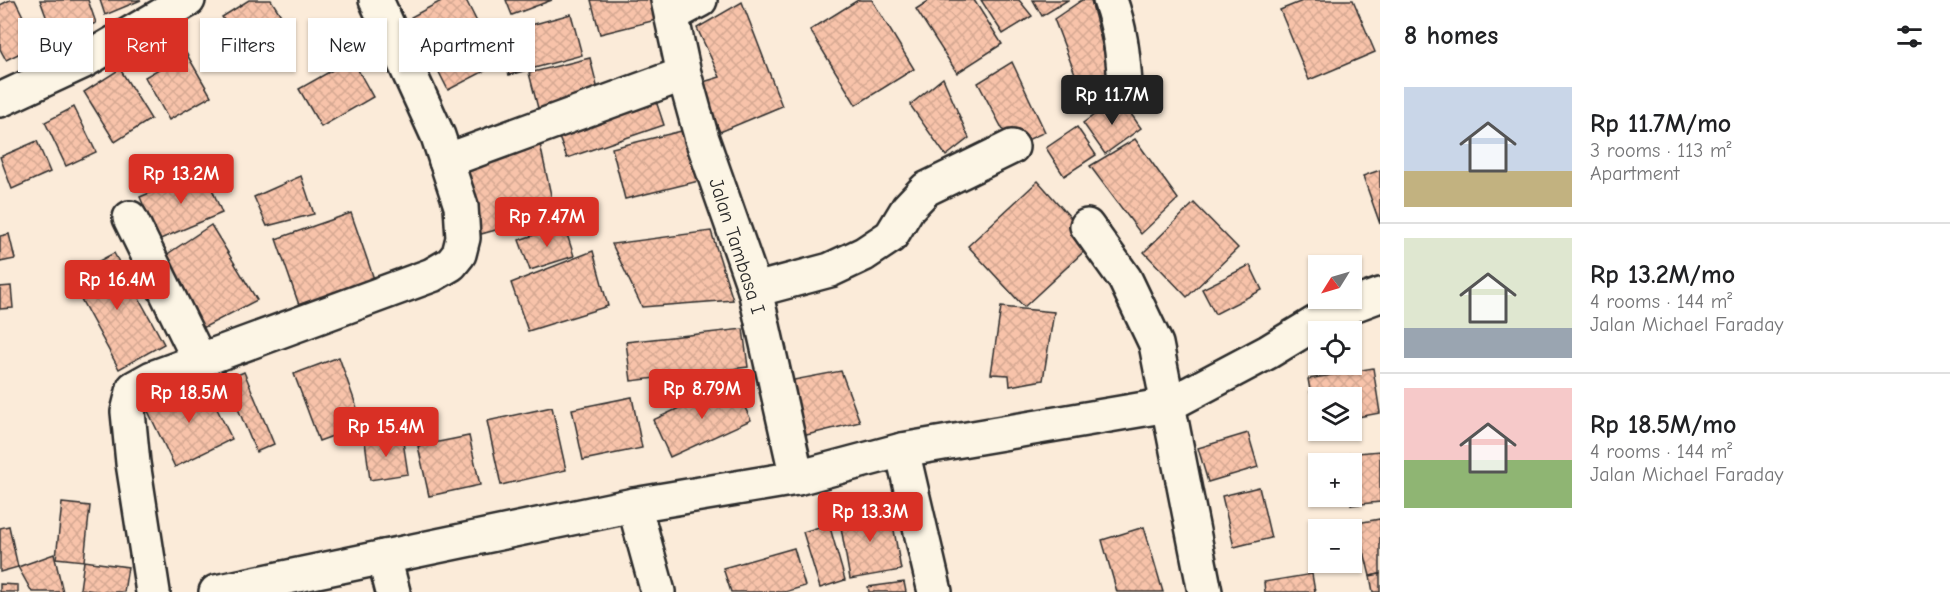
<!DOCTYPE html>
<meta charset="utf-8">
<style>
body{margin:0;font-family:"Comic Neue",sans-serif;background:#f6f6f6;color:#202124;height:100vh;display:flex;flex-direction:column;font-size:22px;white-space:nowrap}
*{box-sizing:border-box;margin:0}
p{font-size:20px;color:#757577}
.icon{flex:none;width:33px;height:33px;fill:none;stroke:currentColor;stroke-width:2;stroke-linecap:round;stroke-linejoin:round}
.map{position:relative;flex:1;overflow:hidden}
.sheet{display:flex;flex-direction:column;background:#fff;width:570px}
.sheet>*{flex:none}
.top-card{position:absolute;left:18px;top:18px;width:570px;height:54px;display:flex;gap:12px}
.needle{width:39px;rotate:233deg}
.tools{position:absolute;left:1308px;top:255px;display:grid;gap:12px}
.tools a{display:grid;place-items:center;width:54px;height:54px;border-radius:0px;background:#fff;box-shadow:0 2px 4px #0004;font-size:30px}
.price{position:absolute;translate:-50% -51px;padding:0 14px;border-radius:6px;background:#d93025;color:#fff;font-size:20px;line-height:39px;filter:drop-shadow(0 2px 3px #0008)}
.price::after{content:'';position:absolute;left:50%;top:36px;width:18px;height:14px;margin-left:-9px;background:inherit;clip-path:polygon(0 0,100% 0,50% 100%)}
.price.on{background:#222;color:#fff}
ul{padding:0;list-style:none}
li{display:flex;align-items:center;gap:18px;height:150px;padding:0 24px}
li+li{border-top:2px solid #e0e0e0}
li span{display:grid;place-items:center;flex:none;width:168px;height:120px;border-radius:0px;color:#555}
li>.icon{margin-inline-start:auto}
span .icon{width:72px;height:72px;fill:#fffc;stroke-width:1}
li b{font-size:26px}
h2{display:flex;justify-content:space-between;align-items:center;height:72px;padding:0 24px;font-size:26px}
.pill{padding:0 21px;border-radius:0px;background:#fff;box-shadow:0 2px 4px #0004;font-size:21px;line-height:54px}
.pill.on{background:#d93025;color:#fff}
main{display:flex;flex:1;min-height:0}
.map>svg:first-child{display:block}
.building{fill:url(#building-cross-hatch);stroke:#2b2b2b;stroke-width:1.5}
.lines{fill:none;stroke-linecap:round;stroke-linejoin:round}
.street-casing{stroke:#2b2b2b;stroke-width:38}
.street{stroke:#fcf5e5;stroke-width:33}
.labels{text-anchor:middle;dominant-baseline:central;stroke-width:4.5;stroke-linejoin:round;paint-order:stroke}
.street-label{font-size:20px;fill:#2b2b2b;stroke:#fcf5e5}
</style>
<main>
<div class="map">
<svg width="1380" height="592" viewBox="0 0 1380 592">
<defs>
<pattern id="building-cross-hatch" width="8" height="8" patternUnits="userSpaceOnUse" patternTransform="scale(1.5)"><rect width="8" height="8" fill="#f8c3aa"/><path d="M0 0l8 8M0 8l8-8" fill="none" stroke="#d5a892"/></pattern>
</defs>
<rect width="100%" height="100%" fill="#fbebd9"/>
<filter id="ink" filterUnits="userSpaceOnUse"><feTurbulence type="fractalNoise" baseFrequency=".0167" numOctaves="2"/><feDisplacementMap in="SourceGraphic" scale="12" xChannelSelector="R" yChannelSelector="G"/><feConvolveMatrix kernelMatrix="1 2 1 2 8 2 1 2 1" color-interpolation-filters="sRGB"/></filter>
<g filter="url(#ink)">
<g class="building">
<polygon points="10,0 15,0 37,45 6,60 0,49 0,5"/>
<polygon points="40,0 88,0 96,23 54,38"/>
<polygon points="100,0 141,0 105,15"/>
<polygon points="249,0 271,0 284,20 242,47 222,17"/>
<polygon points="443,0 466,0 498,64 448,90 411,17"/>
<polygon points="506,0 552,0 512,15"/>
<polygon points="591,0 655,0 660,19 600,34"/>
<polygon points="858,0 872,0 914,69 856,105 810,30"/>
<polygon points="930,0 974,0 1002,44 957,73 916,9"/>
<polygon points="981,0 1019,0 1032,16 1003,34"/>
<polygon points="1033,0 1068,0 1042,16"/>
<polygon points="1082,0 1091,0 1109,73 1084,97 1054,19"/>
<polygon points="1305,0 1353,0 1375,52 1309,80 1280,10"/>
<polygon points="742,2 782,106 720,132 700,83 720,77 697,28"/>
<polygon points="571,14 582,55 509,75 498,34"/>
<polygon points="186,53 211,96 169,120 145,77"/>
<polygon points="590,58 601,102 540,116 529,73"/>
<polygon points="352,59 373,97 321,127 299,89"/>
<polygon points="1012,62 1045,132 1012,147 978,83"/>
<polygon points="120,69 151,119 115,142 84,92"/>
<polygon points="943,78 969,138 946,156 910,105"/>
<polygon points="1119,97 1141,128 1105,154 1083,123"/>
<polygon points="656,101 664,125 567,158 558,135"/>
<polygon points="74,107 96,152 66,166 45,122"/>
<polygon points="1077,127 1096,155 1064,176 1046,148"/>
<polygon points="694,128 707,179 625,199 612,148"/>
<polygon points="1135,139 1178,199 1141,234 1090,166"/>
<polygon points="37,141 50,172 12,189 0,157"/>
<polygon points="540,144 555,214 481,234 457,165"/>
<polygon points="204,170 222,213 158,240 140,197"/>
<polygon points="1380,170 1380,224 1363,176"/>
<polygon points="301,176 314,214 267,226 254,197"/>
<polygon points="1038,181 1093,243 1024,307 968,246"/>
<polygon points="1194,203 1238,248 1187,297 1144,252"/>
<polygon points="351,213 374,279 299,305 276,239"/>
<polygon points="211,225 257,300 197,331 160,259"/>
<polygon points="564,225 574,256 530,270 519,240"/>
<polygon points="711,231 733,300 642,307 612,244"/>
<polygon points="9,234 15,259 0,262 0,236"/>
<polygon points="593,251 608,306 528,331 511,283"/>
<polygon points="114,253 164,344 119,369 69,277"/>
<polygon points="1250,265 1262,290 1215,314 1202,289"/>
<polygon points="11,286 13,308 0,309 0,287"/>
<polygon points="1001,307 1054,312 1043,380 1010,386 1009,375 991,374"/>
<polygon points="743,329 748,367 631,381 626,342"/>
<polygon points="339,357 363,425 319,441 294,374"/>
<polygon points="1373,368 1380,413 1352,418 1352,398 1318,398 1318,423 1316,424 1308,379"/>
<polygon points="841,371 860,422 798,437 783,382"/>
<polygon points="244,372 274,444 256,452 226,380"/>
<polygon points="203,381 232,439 175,467 147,409"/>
<polygon points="733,383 751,420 670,457 653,420"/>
<polygon points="632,397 642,448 583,460 572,409"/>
<polygon points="552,407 566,470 501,485 487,421"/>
<polygon points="1248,433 1258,467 1208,482 1198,448"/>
<polygon points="402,435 408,474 370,480 365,441"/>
<polygon points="469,436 480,485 429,496 418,446"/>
<polygon points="1380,451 1380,502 1351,505 1352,464 1347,464 1346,454"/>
<polygon points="1259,487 1271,538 1234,547 1222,496"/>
<polygon points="62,503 90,506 84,561 56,558"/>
<polygon points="890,507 901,570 850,579 839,516"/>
<polygon points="1380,519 1380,574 1370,576 1357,523"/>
<polygon points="829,524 845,580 820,588 803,532"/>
<polygon points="9,526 18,567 0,572 0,528"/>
<polygon points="1144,527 1163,592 1117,592 1102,540"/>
<polygon points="794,548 805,586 785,592 731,592 723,568"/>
<polygon points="54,554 63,592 32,592 18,567"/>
<polygon points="84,561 128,567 124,592 103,592 80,589"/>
<polygon points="1312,574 1315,592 1265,592 1264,582"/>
<polygon points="1380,574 1380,592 1373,592 1370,576"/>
<polygon points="904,582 906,592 869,592 868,587"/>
<polygon points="0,584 18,585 18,592 0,592"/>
</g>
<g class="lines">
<g class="street-casing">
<g id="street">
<polyline points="668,0 684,74 702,139 755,290 797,478"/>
<path d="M 1110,0 C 1120,28 1123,54 1125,84"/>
<polyline points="672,15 700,0"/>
<polyline points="0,100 82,62 188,0"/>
<polyline points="446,161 684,74"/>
<polyline points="130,218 200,361"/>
<polyline points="1087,226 1125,279 1156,344 1205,592"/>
<polyline points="755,290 830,270 864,254 891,236 908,208 926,189 1012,147"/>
<polyline points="902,450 935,592"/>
<polyline points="634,505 658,592"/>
<polyline points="384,557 393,592"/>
<polyline points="153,592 133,463 128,412 134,388 152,378 432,275 451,264 459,254 463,238 461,206 438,136 376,0"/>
<polyline points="216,592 634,505 797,478 902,450 1168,405 1268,352 1334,312 1380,295"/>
</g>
</g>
<use href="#street" class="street"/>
</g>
</g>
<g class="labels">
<g class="street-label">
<text transform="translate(737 246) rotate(72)">Jalan Tambasa I</text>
</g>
</g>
</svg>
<div class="tools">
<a><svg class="needle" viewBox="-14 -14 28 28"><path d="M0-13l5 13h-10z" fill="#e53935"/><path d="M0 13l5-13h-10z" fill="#757577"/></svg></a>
<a><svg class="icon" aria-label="locate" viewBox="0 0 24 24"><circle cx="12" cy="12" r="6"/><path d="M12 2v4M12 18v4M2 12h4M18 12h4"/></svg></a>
<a><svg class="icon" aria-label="layers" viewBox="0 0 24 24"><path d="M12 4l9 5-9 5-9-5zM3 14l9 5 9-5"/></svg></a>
<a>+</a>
<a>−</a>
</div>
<b class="price on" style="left:1112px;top:126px">Rp 11.7M</b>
<b class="price" style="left:181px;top:205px">Rp 13.2M</b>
<b class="price" style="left:547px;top:248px">Rp 7.47M</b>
<b class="price" style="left:117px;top:311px">Rp 16.4M</b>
<b class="price" style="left:702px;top:420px">Rp 8.79M</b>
<b class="price" style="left:189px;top:424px">Rp 18.5M</b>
<b class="price" style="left:386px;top:458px">Rp 15.4M</b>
<b class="price" style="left:870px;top:543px">Rp 13.3M</b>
<div class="top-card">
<a class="pill">Buy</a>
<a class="pill on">Rent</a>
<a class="pill">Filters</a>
<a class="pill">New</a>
<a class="pill">Apartment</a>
</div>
</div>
<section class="sheet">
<h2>8 homes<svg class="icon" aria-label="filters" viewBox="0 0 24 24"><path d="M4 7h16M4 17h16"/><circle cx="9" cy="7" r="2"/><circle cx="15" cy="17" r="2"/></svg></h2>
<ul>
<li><span style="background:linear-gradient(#c9d6e8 70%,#c2b280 0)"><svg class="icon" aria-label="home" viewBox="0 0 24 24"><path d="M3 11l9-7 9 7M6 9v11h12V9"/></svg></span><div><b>Rp 11.7M/mo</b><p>3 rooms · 113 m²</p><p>Apartment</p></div></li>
<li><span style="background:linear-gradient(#dfe7d0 75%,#9aa5b1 0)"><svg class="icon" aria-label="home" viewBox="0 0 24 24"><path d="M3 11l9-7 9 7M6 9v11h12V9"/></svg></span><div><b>Rp 13.2M/mo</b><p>4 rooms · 144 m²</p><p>Jalan Michael Faraday</p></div></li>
<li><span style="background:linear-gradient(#f6c9c9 60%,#8fb573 0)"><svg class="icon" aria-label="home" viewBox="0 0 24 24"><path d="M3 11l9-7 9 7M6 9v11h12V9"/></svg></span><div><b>Rp 18.5M/mo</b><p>4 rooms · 144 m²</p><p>Jalan Michael Faraday</p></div></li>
</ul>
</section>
</main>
